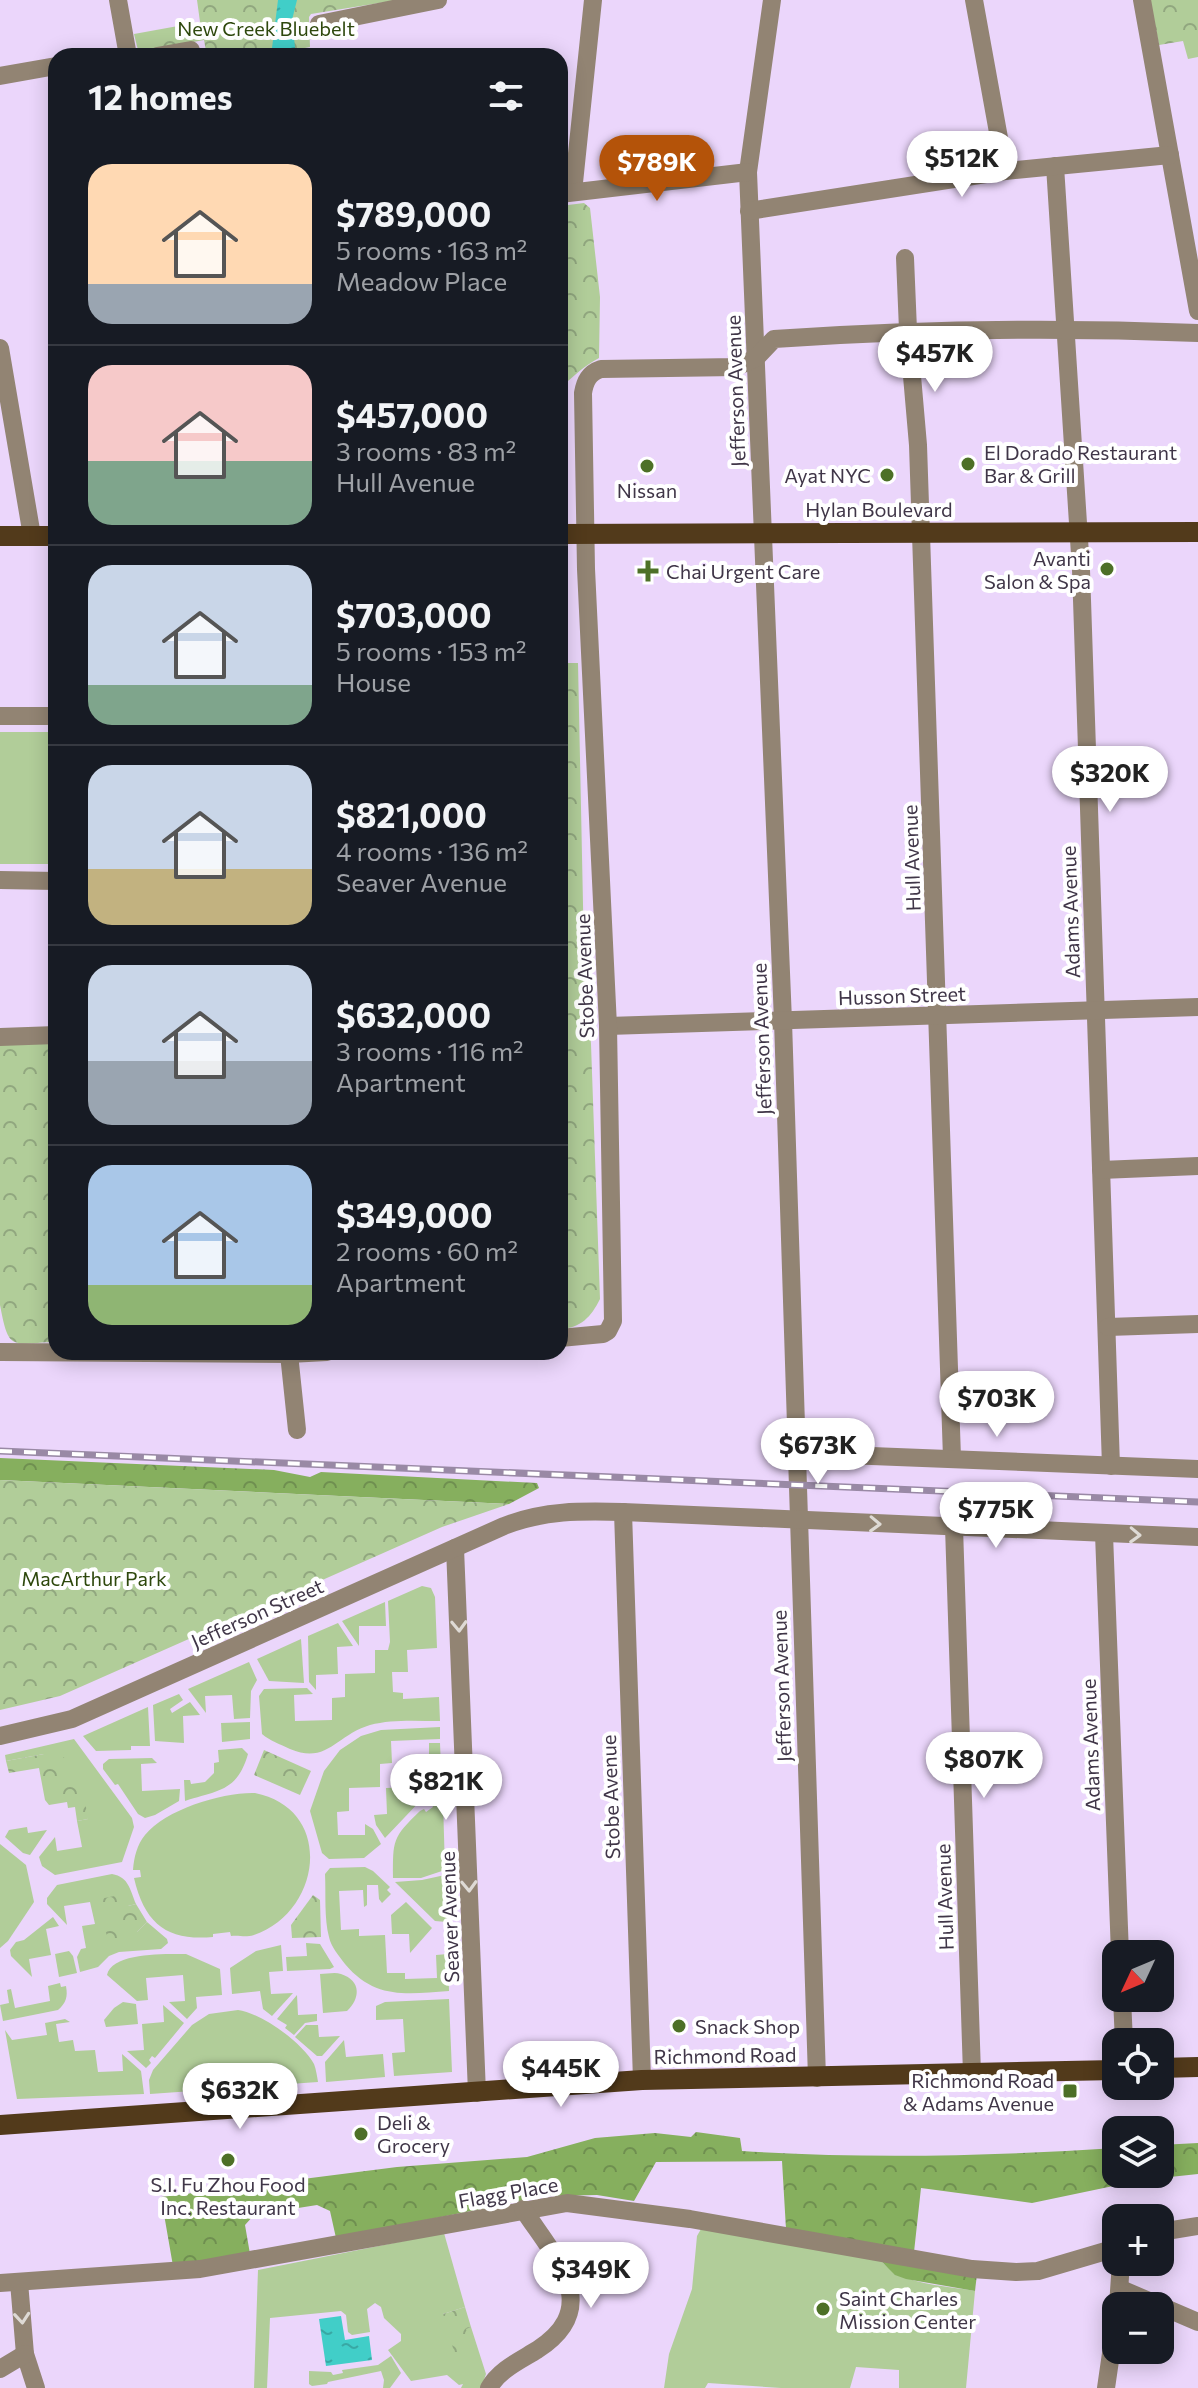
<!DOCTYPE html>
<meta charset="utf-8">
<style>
body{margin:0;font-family:Commissioner,sans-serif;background:#20242c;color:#f1f3f6;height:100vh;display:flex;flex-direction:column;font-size:30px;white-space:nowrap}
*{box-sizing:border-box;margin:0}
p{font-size:26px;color:#9ea1a6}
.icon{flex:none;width:44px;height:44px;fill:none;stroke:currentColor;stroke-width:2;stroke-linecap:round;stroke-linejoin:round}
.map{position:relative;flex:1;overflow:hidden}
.panel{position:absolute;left:48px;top:48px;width:520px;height:1312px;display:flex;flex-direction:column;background:#171b24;border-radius:24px;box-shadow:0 4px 20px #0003}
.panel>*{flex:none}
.needle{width:52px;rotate:226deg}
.buttons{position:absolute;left:1102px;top:1940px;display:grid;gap:16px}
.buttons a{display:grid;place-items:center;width:72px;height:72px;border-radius:16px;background:#171b24;box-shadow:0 4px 20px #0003;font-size:40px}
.price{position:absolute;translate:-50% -68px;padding:0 18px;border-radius:28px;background:#fff;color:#222;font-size:26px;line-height:52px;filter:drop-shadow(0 2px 4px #0008)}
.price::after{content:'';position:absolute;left:50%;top:48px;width:24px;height:18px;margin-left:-12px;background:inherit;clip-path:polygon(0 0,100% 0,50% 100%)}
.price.active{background:#b45309;color:#fff}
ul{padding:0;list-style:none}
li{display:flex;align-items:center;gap:24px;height:200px;padding:0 40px}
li+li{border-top:2px solid #363941}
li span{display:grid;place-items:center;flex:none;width:224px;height:160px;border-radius:24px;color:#555}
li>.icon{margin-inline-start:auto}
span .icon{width:96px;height:96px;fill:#fffc;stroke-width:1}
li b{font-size:34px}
h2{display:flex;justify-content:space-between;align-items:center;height:96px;padding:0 40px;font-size:34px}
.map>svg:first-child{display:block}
.grass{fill:#b1cd99}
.forest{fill:url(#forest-crowns)}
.park{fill:url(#park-crowns)}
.water{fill:url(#water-ripples)}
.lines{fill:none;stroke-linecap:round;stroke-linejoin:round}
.minor{stroke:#928473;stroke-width:18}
.major{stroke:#523a1b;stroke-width:20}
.rail-casing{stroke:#9989a5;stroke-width:7}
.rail{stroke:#fff;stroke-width:4;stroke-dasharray:12;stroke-linecap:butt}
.oneway{stroke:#dedad5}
.poi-dot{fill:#4d7027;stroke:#fff;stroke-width:3}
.labels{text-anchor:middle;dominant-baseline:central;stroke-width:8;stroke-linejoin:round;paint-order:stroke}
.park-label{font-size:20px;fill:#2e480d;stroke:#fff}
.street-label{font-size:20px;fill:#403648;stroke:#fff}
.poi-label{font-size:20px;fill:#403648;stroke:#fff;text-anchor:start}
</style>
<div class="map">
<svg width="1198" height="2388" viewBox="0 0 1198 2388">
<defs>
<pattern id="forest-crowns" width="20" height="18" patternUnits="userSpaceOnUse" patternTransform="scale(2)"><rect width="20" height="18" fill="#86af5e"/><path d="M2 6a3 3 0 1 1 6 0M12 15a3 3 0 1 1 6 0" fill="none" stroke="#6f8f50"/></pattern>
<pattern id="park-crowns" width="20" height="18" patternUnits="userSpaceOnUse" patternTransform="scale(2)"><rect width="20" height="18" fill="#b1cd99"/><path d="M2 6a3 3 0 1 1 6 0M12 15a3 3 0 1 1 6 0" fill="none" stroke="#91a77f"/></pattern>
<pattern id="water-ripples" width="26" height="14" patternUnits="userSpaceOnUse" patternTransform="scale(2)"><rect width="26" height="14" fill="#41cec8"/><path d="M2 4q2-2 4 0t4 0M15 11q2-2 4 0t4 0" fill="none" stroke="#38a8a4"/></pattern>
</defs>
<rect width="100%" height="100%" fill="#ebd6fb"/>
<g class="grass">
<rect x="0" y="732" width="56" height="132"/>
<path d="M 422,1586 L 431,1588 L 435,1597 L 437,1648 L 407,1650 L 408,1672 L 392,1672 L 393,1692 L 403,1693 L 403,1699 L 439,1697 L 440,1721 C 417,1721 392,1719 370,1725 C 336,1735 327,1765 290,1749 C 280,1744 270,1741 262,1734 L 259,1696 L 264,1689 L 307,1688 L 313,1694 L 294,1695 L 295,1721 L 332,1720 L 332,1698 L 345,1697 L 345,1674 L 375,1673 L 375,1650 L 388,1650 L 390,1642 L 388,1601 Z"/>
<polygon points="385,1602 386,1626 359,1626 359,1646 342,1621"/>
<polygon points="338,1623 353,1646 337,1647 338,1674 316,1675 316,1690 309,1682 308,1636"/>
<polygon points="301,1639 304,1683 269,1681 257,1659"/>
<polygon points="249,1662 257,1680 251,1691 250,1718 234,1719 232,1695 205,1696 206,1713 188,1689"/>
<polygon points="179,1694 183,1700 170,1709 172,1713 190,1702 200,1715 183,1716 184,1743 155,1741 153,1705"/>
<polygon points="148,1707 150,1746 131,1746 131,1750 96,1751 83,1736"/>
<polygon points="250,1722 250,1739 222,1742 221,1723"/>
<polygon points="440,1727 440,1739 391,1741 392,1763 380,1764 380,1787 349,1788 349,1811 337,1812 338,1835 365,1835 365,1824 373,1829 381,1844 364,1858 329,1859 322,1853 310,1811 324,1771 340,1750 361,1736 381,1730"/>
<polygon points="74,1739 132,1818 134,1827 122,1862 55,1875 42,1866 39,1857 55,1837 57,1851 82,1847 77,1821 88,1819 44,1754 6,1761 5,1755"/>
<polygon points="429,1743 440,1743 442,1791 433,1795 428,1793 414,1767 429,1766"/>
<path d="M 242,1748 L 248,1754 C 237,1792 218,1790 185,1801 L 184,1780 L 190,1780 L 191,1784 L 205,1782 L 214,1773 L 214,1763 L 219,1762 L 218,1750 Z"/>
<polygon points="152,1758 157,1763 141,1764 142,1791 180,1789 179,1801 155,1815 145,1818 138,1814 118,1784 115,1785 103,1769 103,1764 109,1759"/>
<polygon points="407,1770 423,1791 423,1798 385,1838 376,1825 374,1815 387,1814 386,1788 408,1787"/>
<path d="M 255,1793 C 335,1809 322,1912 254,1935 C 244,1938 241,1935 231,1936 L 230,1932 L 213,1934 L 213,1937 C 168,1941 145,1925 134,1878 L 141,1877 L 140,1870 L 133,1870 C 134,1857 137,1845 145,1835 C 166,1809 223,1792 255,1793 Z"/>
<path d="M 443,1801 L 445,1870 L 421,1878 L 393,1878 C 393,1840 392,1838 420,1811 L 424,1809 L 426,1812 L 433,1807 L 432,1804 Z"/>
<polygon points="27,1827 28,1833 47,1830 30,1855 23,1853 5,1837 9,1830"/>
<polygon points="0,1844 26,1865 34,1902 8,1941 0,1948"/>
<path d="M 365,1867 L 373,1871 L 390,1887 L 387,1890 L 391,1894 L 382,1903 L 379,1899 L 378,1885 L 367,1885 L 367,1905 L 364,1907 L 363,1890 L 339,1891 L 341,1930 L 359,1929 L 359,1936 L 385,1935 L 387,1973 L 405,1973 L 405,1979 L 437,1978 L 436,1955 L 448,1954 L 449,1991 C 408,1994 375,2000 345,1964 C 339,1956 331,1947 329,1937 C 324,1918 326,1894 325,1874 L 330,1868 Z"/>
<path d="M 112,1874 C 129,1877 130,1890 136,1904 L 128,1906 L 139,1937 L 137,1932 L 147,1922 L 167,1939 L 168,1943 L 161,1949 L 119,1952 L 109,1956 L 98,1967 L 80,1972 L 77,1957 L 81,1949 L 86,1948 L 82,1926 L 95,1924 L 90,1902 L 64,1906 L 67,1925 L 47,1904 L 47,1898 L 57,1885 Z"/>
<polygon points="445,1875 447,1922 435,1921 395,1882 422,1880"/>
<polygon points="406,1902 432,1928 410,1953 409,1934 392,1934 391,1915"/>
<polygon points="53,1917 59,1926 46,1929 51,1955 29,1959 32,1977 11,1956 10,1950 16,1942 24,1940"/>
<polygon points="306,1943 320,1944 334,1967 330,1969 287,1971 286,1957 307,1956"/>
<polygon points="281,1945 283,1971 269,1972 271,1994 293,1993 272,2016 263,2009 260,1991 232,1994 230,1968 256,1951"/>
<polygon points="69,1951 73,1956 77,1973 59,1977 55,1954"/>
<path d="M 186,1954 L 220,1969 L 222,1995 L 196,1997 L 197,2008 L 187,2019 L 169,2002 L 185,2001 L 183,1975 L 146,1978 L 148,2000 L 137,2001 L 107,1975 C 112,1952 166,1954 186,1954 Z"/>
<path d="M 320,1974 C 327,1974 335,1972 341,1974 C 362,1981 360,1999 347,2011 L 323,2013 Z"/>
<path d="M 60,1983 L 61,1987 L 66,1986 C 68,1997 66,2003 58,2010 L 3,2021 L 0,2005 L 9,2003 L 7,1990 L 11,1989 L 15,2008 L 50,2001 L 48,1986 Z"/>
<polygon points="297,1995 298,2015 317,2014 317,2021 305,2023 294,2035 285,2028 287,2025 277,2019"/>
<polygon points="449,1999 452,2072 394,2076 392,2053 405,2052 403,2019 376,2020 376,2006 385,2002"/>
<polygon points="123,2002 136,2004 138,2024 106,2027 104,2020 114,2008"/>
<polygon points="163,2005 184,2023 155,2058 152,2056 149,2060 151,2063 146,2068 127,2051 144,2050 142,2024 164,2022"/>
<path d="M 238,2010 C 261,2013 302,2042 314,2064 C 316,2069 317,2076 318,2082 L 150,2094 L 149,2080 L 153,2070 L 192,2025 L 209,2014 Z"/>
<polygon points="65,2019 70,2022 56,2024 59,2042 73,2040 75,2051 95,2050 98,2072 123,2071 122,2054 141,2071 144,2094 17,2099 5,2030 12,2040 47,2035 45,2023"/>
<polygon points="306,2025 318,2025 319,2037 340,2036 322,2056 317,2056 295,2037"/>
<polygon points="344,2040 346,2057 383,2054 385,2077 326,2082 325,2062"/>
<path d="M 701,2229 L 880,2260 C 903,2286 943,2285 975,2291 L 966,2388 L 899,2388 L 899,2370 L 856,2367 L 850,2388 L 781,2388 L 708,2383 L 705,2388 L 664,2388 L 669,2354 L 692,2289 L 697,2236 Z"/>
<polygon points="444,2233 465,2307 443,2314 466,2328 471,2327 486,2374 481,2388 461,2388 463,2384 459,2385 447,2375 411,2381 388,2350 401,2341 401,2334 384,2318 381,2307 375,2303 367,2309 370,2332 352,2335 348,2332 346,2315 341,2311 270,2318 267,2388 254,2388 258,2270"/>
<polygon points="391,2356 401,2373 390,2388 383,2388 384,2380 381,2371 328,2382 327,2384 312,2386 309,2384 309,2371 331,2372 333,2375 343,2373 342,2370 378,2365"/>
</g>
<g class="forest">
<polygon points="0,1458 274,1470 310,1477 321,1472 537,1483 539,1488 509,1504 0,1480"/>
<path d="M 696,2132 L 740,2138 L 742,2151 C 866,2159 992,2156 1116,2148 L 1116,2174 L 1160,2174 L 1160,2145 L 1198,2143 L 1198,2174 L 1142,2180 L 1032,2203 L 921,2188 L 914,2252 L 786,2229 L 782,2161 L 656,2162 L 634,2201 L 597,2195 L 546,2196 L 336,2238 L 330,2211 L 317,2205 L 254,2215 L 245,2225 L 250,2254 L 173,2266 L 161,2197 L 397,2167 L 527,2157 L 595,2138 L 655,2133 L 691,2137 Z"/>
<polygon points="880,2260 977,2274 975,2291 906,2279 895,2275"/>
</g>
<g class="park">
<polygon points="197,0 398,0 311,14 309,17 310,47 305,48 307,56 207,56 204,40 141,52 138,50 134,34 200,22"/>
<polygon points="1150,0 1198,0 1198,57 1188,59 1183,41 1159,45"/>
<path d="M 584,203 L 590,208 L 600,297 L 599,358 C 582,367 571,379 560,388 L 560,206 Z"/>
<path d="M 560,663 L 578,663 L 584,952 L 591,1044 L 600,1299 C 591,1317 581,1328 560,1329 Z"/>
<path d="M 56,1042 L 56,1342 C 11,1343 9,1353 0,1305 L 0,1043 Z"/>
<polygon points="0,1480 509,1504 442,1527 60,1696 0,1710"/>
<polygon points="264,1750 311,1771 300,1795 254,1775"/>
<path d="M 44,1754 C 88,1756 81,1783 88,1819 L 77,1821 L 75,1807 L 68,1808 L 67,1802 L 49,1805 L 45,1800 L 39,1768 L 9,1773 L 6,1761 Z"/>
<polygon points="124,1894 128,1906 136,1904 147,1922 137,1932 139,1938 108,1943 100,1899"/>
<polygon points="313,1895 320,1900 321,1937 292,1938 291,1925"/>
<polygon points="465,2307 471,2327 466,2329 473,2350 455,2355 443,2314"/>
</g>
<g class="water">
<polygon points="278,0 297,0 292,20 296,56 271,56"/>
<polygon points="341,2316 345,2340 369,2336 372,2360 326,2366 319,2319"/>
</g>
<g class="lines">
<g class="minor">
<polyline points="118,0 128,56"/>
<polyline points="772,0 748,172 783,1021 817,2078"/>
<polyline points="974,0 1005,171"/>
<polyline points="1142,0 1198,311"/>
<polyline points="319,24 438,0"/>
<polyline points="157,56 191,50"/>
<polyline points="0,76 56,66"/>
<polyline points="1055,166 1081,570 1111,1466"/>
<polyline points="573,192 593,0"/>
<polyline points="560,194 748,172"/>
<polyline points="749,211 1005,171 1170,155"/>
<polyline points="905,258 908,330 918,445 952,1458"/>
<polyline points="0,348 32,536"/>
<polyline points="0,716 56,716"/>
<polyline points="0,880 56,881"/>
<polyline points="608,1026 1198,1007"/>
<polyline points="0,1037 56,1035"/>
<polyline points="1101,1170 1198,1166"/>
<polyline points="1108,1327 1198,1324"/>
<path d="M 560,1338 L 603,1334 L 608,1331 L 613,1321 L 608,1026 L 586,569 L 583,393 C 585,381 589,373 601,369 L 736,367 L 756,358 L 774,339 C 916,329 1056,327 1198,333"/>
<polyline points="0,1352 289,1354 327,1352"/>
<polyline points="289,1354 297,1430"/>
<polyline points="795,1453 1198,1469"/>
<polyline points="623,1512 642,2080"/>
<polyline points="954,1527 972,2074"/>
<polyline points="1104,1534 1120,1954"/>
<polyline points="455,1548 477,2093"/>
<path d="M 0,1736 L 72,1719 L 504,1526 C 544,1510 582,1511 623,1512 L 1198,1537"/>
<polyline points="1122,1998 1124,2042"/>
<polyline points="1160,2232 1198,2226"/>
<polyline points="19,2282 25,2354 36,2388"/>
<polyline points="0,2283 200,2269 567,2203 690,2219 972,2269 1016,2272 1038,2271 1116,2248"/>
<polyline points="1121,2289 1198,2322"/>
<polyline points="1118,2306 1121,2262"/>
<polyline points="0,2369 25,2354"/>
<path d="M 489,2388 C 499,2370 519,2361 537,2350 C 605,2306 554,2257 523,2209"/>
<polyline points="1106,2388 1116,2319"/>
</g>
<g class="major">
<polyline points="560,534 1198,532"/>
<polyline points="0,536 56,536"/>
<polyline points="1160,2068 1198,2067"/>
<polyline points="0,2125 642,2080 1116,2070"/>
</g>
<g class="rail-casing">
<polyline id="rail" points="0,1451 1198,1502"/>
</g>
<use href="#rail" class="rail"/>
</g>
<defs><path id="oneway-chevron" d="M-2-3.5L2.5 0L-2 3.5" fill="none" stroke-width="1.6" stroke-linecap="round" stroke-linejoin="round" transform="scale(2)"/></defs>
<g class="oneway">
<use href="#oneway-chevron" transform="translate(875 1524) rotate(2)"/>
<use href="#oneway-chevron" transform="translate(1135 1535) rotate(2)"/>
<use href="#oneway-chevron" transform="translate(459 1626) rotate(88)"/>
<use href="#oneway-chevron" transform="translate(469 1886) rotate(88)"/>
<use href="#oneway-chevron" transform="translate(22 2318) rotate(85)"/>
</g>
<g class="poi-dot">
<circle cx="968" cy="464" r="8"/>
<circle cx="647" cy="466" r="8"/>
<circle cx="887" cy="475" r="8"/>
<circle cx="1107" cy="569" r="8"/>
<path d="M644 559h8v8h8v8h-8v8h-8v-8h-8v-8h8z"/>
<circle cx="679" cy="2026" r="8"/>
<rect x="1062" y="2083" width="16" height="16" rx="4"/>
<circle cx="361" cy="2134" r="8"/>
<circle cx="228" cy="2160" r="8"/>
<circle cx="823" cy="2309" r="8"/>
</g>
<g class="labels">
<g class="park-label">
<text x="266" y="28">New Creek Bluebelt</text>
<text x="94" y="1578">MacArthur Park</text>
</g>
<g class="street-label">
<text transform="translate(735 391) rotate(-92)">Jefferson Avenue</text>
<text x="879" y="509">Hylan Boulevard</text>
<text transform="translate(911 858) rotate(-92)">Hull Avenue</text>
<text transform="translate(1070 912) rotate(-92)">Adams Avenue</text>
<text transform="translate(584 976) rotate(-92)">Stobe Avenue</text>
<text transform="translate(902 995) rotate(-2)">Husson Street</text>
<text transform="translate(761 1039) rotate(-92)">Jefferson Avenue</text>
<text transform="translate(257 1613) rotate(-24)">Jefferson Street</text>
<text transform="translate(781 1686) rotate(-92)">Jefferson Avenue</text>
<text transform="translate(1090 1745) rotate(-92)">Adams Avenue</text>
<text transform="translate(610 1797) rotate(-92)">Stobe Avenue</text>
<text transform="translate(944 1897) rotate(-92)">Hull Avenue</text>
<text transform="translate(449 1917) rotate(-92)">Seaver Avenue</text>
<text transform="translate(725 2055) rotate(-1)">Richmond Road</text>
<text transform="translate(508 2192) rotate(-10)">Flagg Place</text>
</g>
<g class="poi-label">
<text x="984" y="452">El Dorado Restaurant<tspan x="984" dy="23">Bar &amp; Grill</tspan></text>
<text x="871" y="475" text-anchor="end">Ayat NYC</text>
<text x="647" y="490" text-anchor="middle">Nissan</text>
<text x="1091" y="558" text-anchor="end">Avanti<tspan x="1091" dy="23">Salon &amp; Spa</tspan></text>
<text x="666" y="571">Chai Urgent Care</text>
<text x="695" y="2026">Snack Shop</text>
<text x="1054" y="2080" text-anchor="end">Richmond Road<tspan x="1054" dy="23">&amp; Adams Avenue</tspan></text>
<text x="377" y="2122">Deli &amp;<tspan x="377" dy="23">Grocery</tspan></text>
<text x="228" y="2184" text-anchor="middle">S.I. Fu Zhou Food<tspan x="228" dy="23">Inc. Restaurant</tspan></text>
<text x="839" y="2298">Saint Charles<tspan x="839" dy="23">Mission Center</tspan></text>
</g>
</g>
</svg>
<div class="buttons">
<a><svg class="needle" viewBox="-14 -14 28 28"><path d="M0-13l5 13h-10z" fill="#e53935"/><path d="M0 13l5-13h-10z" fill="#9ea1a6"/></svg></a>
<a><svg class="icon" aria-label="locate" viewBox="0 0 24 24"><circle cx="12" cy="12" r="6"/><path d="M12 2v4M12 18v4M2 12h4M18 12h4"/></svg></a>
<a><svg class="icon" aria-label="layers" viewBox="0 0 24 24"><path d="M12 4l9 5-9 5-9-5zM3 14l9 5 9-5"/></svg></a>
<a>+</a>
<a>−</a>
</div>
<b class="price" style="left:962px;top:199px">$512K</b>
<b class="price active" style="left:657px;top:203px">$789K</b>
<b class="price" style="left:935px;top:394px">$457K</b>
<b class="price" style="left:1110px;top:814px">$320K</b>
<b class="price" style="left:997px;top:1439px">$703K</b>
<b class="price" style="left:818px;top:1486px">$673K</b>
<b class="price" style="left:996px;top:1550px">$775K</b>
<b class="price" style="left:984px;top:1800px">$807K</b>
<b class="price" style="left:446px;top:1822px">$821K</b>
<b class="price" style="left:561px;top:2109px">$445K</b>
<b class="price" style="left:240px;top:2131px">$632K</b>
<b class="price" style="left:591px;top:2310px">$349K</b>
<section class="panel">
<h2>12 homes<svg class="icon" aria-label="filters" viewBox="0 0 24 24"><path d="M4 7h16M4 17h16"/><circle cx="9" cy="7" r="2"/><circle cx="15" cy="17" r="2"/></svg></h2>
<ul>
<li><span style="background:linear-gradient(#ffd9b3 75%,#9aa5b1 0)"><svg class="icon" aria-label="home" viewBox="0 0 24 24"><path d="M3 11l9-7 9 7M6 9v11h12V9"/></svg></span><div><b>$789,000</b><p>5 rooms · 163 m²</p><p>Meadow Place</p></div></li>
<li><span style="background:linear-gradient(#f6c9c9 60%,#7fa58c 0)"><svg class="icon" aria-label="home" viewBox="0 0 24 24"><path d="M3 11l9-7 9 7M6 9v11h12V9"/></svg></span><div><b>$457,000</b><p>3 rooms · 83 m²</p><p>Hull Avenue</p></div></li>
<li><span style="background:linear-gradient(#c9d6e8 75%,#7fa58c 0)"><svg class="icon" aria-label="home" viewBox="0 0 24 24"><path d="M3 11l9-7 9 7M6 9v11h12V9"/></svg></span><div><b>$703,000</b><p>5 rooms · 153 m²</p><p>House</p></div></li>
<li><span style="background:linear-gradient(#c9d6e8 65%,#c2b280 0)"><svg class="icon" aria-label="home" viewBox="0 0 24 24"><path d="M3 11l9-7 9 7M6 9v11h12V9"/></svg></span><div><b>$821,000</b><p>4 rooms · 136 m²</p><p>Seaver Avenue</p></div></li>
<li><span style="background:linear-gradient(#c9d6e8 60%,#9aa5b1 0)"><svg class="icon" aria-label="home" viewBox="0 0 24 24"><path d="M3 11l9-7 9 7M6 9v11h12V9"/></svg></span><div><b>$632,000</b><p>3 rooms · 116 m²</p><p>Apartment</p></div></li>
<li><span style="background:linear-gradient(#a9c7e8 75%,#8fb573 0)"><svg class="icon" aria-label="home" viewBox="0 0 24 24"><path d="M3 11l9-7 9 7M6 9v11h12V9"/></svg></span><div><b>$349,000</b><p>2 rooms · 60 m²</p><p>Apartment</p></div></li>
</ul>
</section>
</div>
